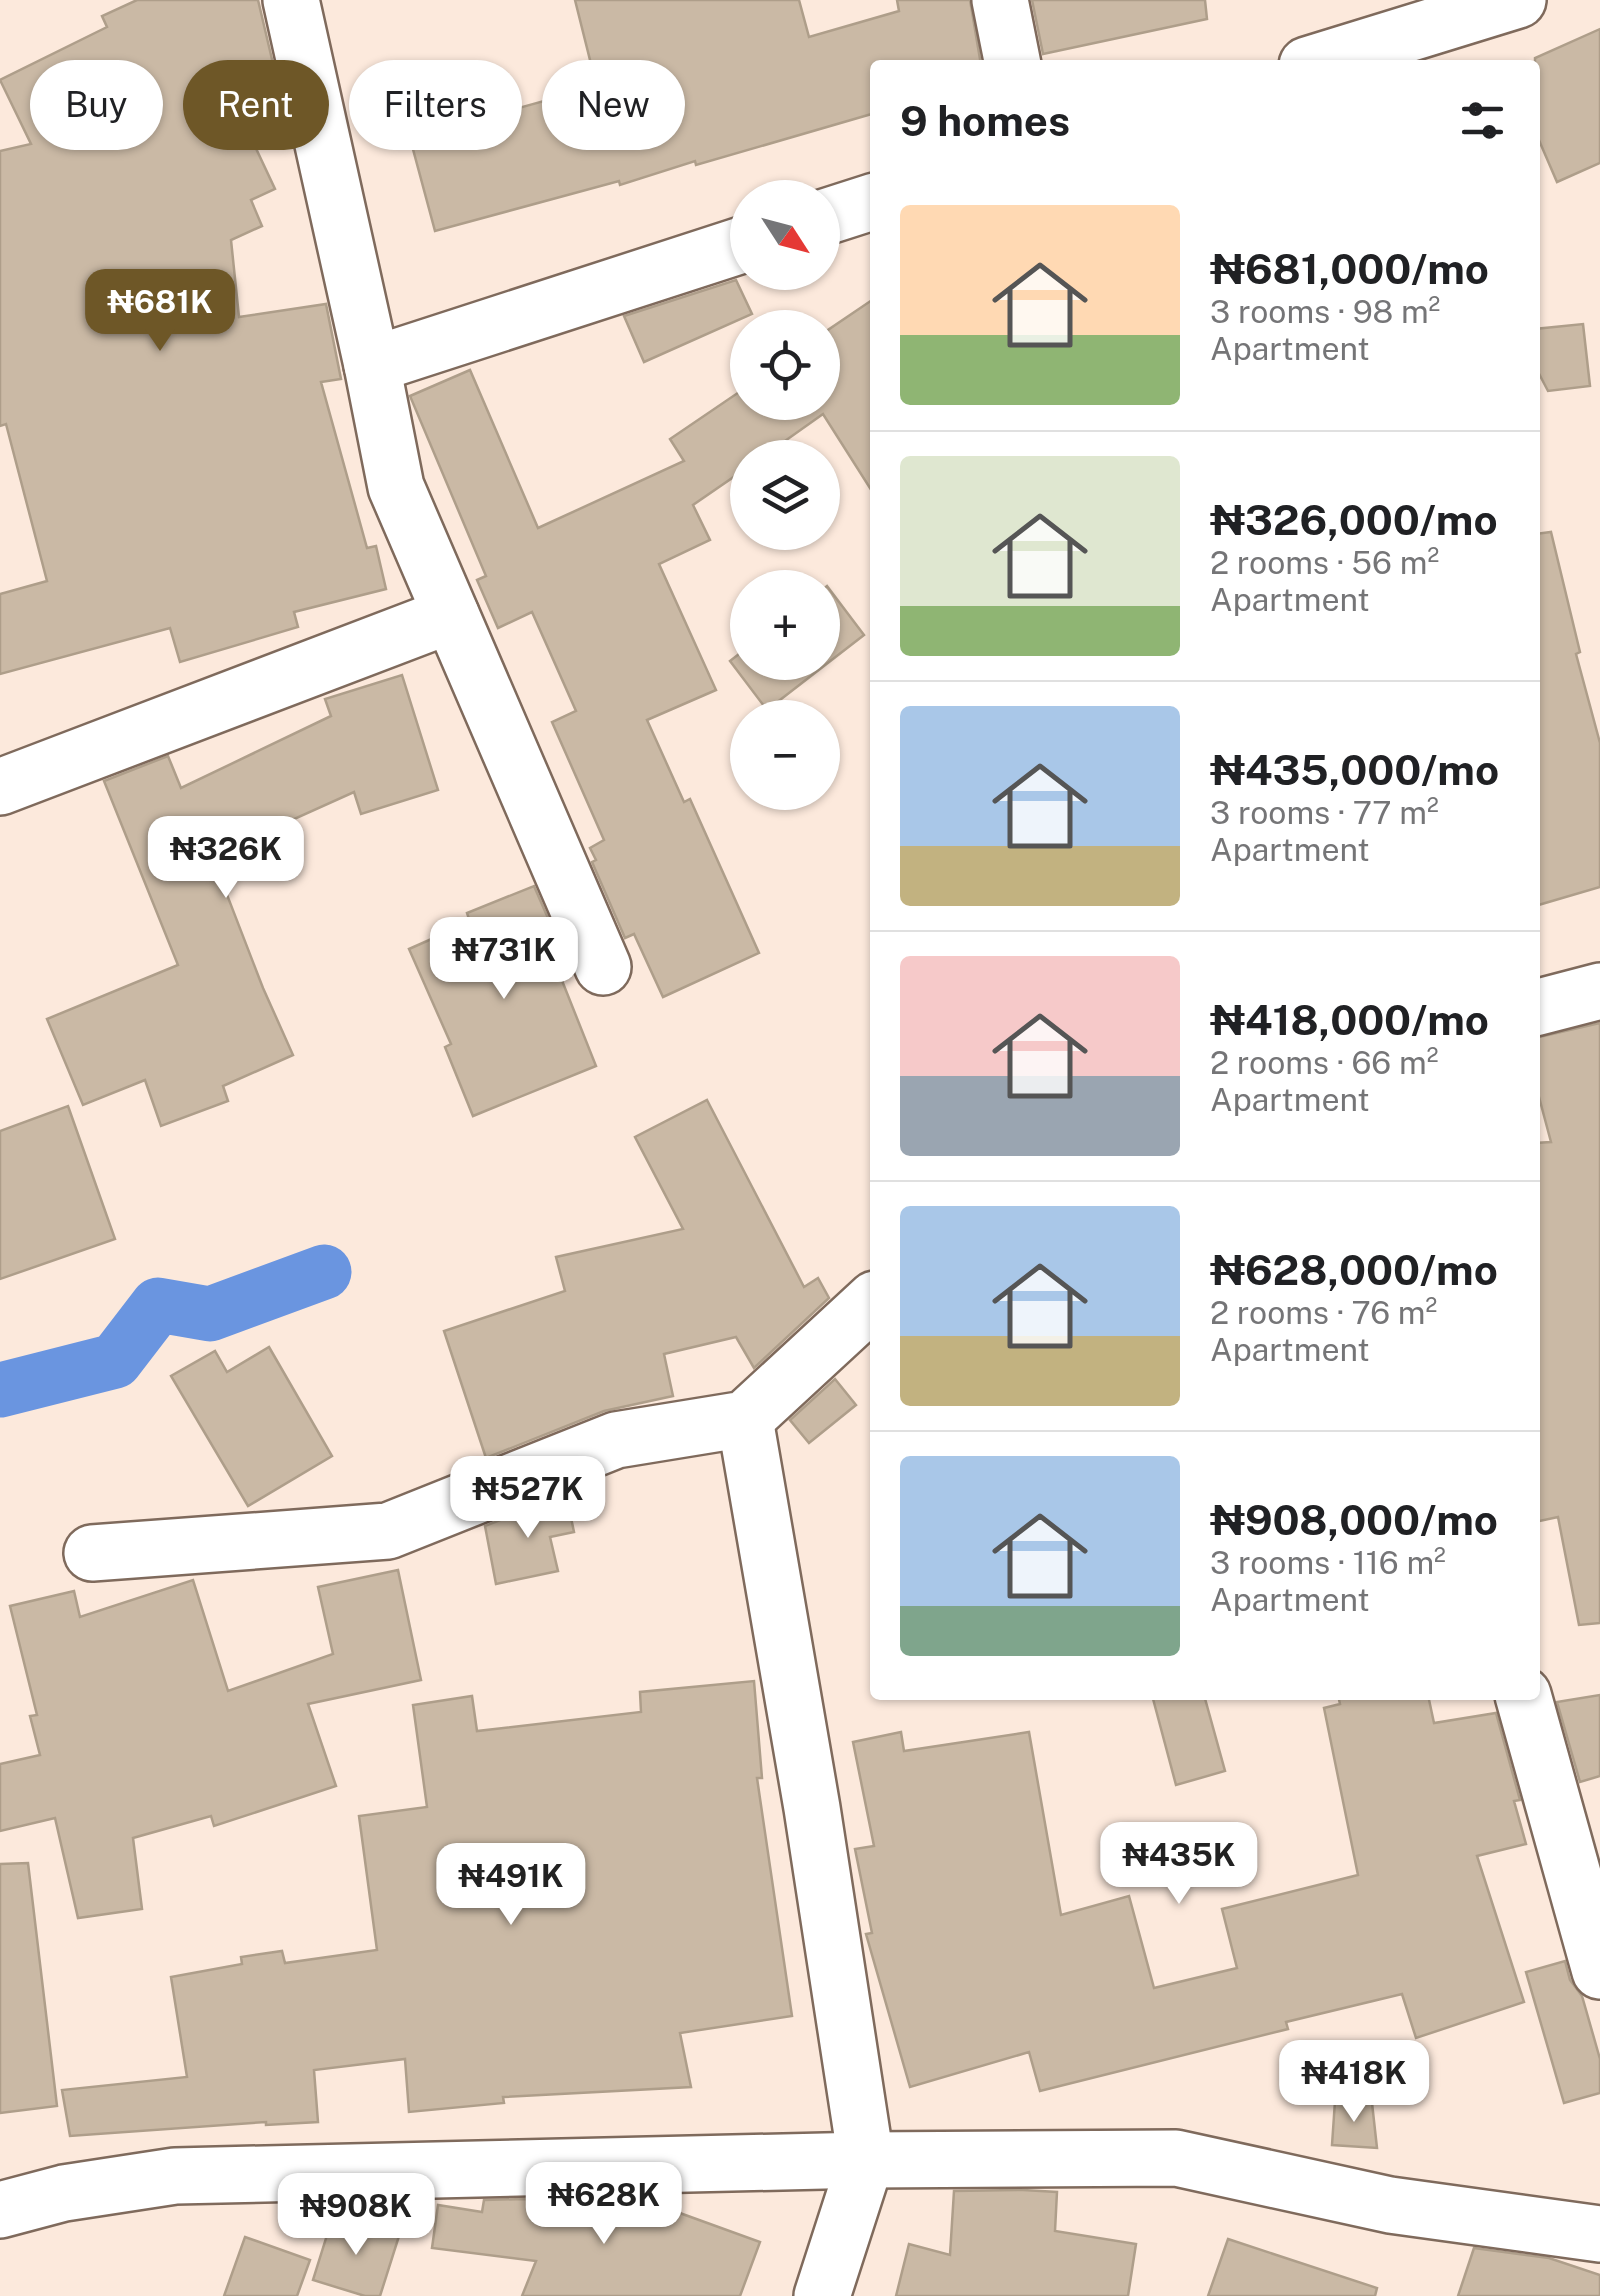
<!DOCTYPE html>
<meta charset="utf-8">
<style>
body{margin:0;font-family:"Public Sans",sans-serif;background:#f2f2f2;color:#202124;height:100vh;display:flex;flex-direction:column;font-size:38px;white-space:nowrap}
*{box-sizing:border-box;margin:0}
p{font-size:32px;color:#757577}
.icon{flex:none;width:55px;height:55px;fill:none;stroke:currentColor;stroke-width:2;stroke-linecap:round;stroke-linejoin:round}
.map{position:relative;flex:1;overflow:hidden}
.details{position:absolute;left:870px;top:60px;width:670px;height:1640px;display:flex;flex-direction:column;background:#fff;border-radius:10px;box-shadow:0 2px 8px #0004}
.details>*{flex:none}
.guide{position:absolute;left:30px;top:60px;width:690px;height:90px;display:flex;gap:20px}
.needle{width:65px;rotate:126deg}
.controls{position:absolute;left:730px;top:180px;display:grid;gap:20px}
.controls a{display:grid;place-items:center;width:110px;height:110px;border-radius:50%;background:#fff;box-shadow:0 2px 8px #0004;font-size:50px}
.price{position:absolute;translate:-50% -85px;padding:0 22px;border-radius:20px;background:#fff;color:#222;font-size:32px;line-height:65px;filter:drop-shadow(0 2px 5px #0008)}
.price::after{content:'';position:absolute;left:50%;top:60px;width:30px;height:22px;margin-left:-15px;background:inherit;clip-path:polygon(0 0,100% 0,50% 100%)}
.price.active{background:#6e5727;color:#fff}
ul{padding:0;list-style:none}
li{display:flex;align-items:center;gap:30px;height:250px;padding:0 30px}
li+li{border-top:2px solid #e0e0e0}
li span{display:grid;place-items:center;flex:none;width:280px;height:200px;border-radius:10px;color:#555}
li>.icon{margin-inline-start:auto}
span .icon{width:120px;height:120px;fill:#fffc;stroke-width:1}
li b{font-size:42px}
h2{display:flex;justify-content:space-between;align-items:center;height:120px;padding:0 30px;font-size:42px}
.tag{padding:0 35px;border-radius:45px;background:#fff;box-shadow:0 2px 8px #0004;font-size:35px;line-height:90px}
.tag.active{background:#6e5727;color:#fff}
.map>svg:first-child{display:block}
.lines{fill:none;stroke-linecap:round;stroke-linejoin:round}
.canal{stroke:#6a95e0;stroke-width:55}
.building{fill:#cab9a5;stroke:#ae9e8a;stroke-width:2.5}
.minor-casing{stroke:#7f6a5c;stroke-width:60}
.minor{stroke:#fff;stroke-width:55}
</style>
<div class="map">
<svg width="1600" height="2296" viewBox="0 0 1600 2296">
<rect width="100%" height="100%" fill="#fce9dc"/>
<g class="lines">
<polyline class="canal" points="0,1390 115,1361 158,1305 210,1314 324,1272"/>
</g>
<g class="building">
<polygon points="137,0 258,0 279,89 236,106 275,189 251,200 262,226 231,240 239,317 326,304 341,379 321,382 367,548 376,546 386,589 294,612 298,627 180,662 170,628 0,674 0,594 47,581 6,424 0,426 0,151 31,144 0,80 107,27 102,16"/>
<polygon points="575,0 799,0 809,37 899,11 897,0 970,0 981,65 875,65 875,113 696,165 695,161 620,185 619,181 435,231 410,138 591,88 589,82 595,80"/>
<polygon points="1032,0 1205,0 1207,19 1043,54"/>
<polygon points="1600,29 1600,163 1557,182 1535,131 1535,58"/>
<polygon points="736,280 752,314 644,362 624,316"/>
<polygon points="875,298 875,496 823,414 761,458 748,458 748,467 693,505 710,540 659,564 716,690 647,720 684,802 690,799 759,953 663,997 634,934 625,938 592,862 596,860 590,848 604,840 552,722 576,711 532,612 498,628 477,580 486,576 410,396 470,370 538,528 684,461 670,439 748,386 748,402 822,402 822,334"/>
<polygon points="1583,324 1590,386 1548,391 1535,366 1535,329"/>
<polygon points="1551,532 1580,652 1576,654 1600,743 1600,887 1535,906 1535,534"/>
<polygon points="827,586 864,635 767,710 730,661 748,647 748,662 822,662 822,590"/>
<polygon points="402,675 438,790 361,814 354,792 212,856 263,988 293,1055 223,1086 228,1101 161,1126 145,1080 83,1105 47,1019 178,965 104,781 168,756 181,788 331,716 325,699"/>
<polygon points="534,886 568,964 557,968 596,1066 473,1116 445,1047 451,1044 409,949 470,922 467,913"/>
<polygon points="1600,1023 1600,1623 1579,1625 1558,1517 1535,1522 1535,1143 1551,1142 1535,1082 1535,1038"/>
<polygon points="707,1100 804,1287 818,1278 829,1298 754,1368 736,1337 664,1354 673,1396 604,1411 486,1458 444,1331 565,1291 556,1257 683,1229 635,1137"/>
<polygon points="68,1106 115,1239 0,1279 0,1131"/>
<polygon points="269,1347 332,1456 248,1506 171,1376 215,1351 227,1372"/>
<polygon points="835,1379 856,1405 809,1443 790,1420"/>
<polygon points="566,1494 574,1532 550,1537 558,1571 496,1584 485,1526"/>
<polygon points="398,1570 421,1680 308,1704 336,1786 214,1826 211,1816 133,1838 142,1909 78,1918 55,1818 0,1831 0,1764 40,1755 30,1716 37,1715 10,1606 74,1591 80,1617 193,1580 228,1691 333,1654 318,1587"/>
<polygon points="754,1681 762,1778 757,1778 792,2016 680,2033 691,2087 503,2097 504,2103 409,2112 405,2059 314,2070 318,2122 266,2125 266,2122 70,2136 62,2090 187,2077 171,1977 242,1964 241,1957 282,1951 285,1963 377,1950 359,1816 427,1807 413,1705 472,1696 477,1731 641,1712 640,1692"/>
<polygon points="1152,1695 1204,1695 1225,1771 1176,1785"/>
<polygon points="1338,1695 1428,1695 1434,1723 1496,1713 1520,1800 1514,1801 1526,1844 1477,1856 1524,2002 1416,2038 1402,1994 1286,2022 1288,2029 1040,2091 1029,2052 910,2087 866,1934 872,1933 855,1849 874,1846 853,1742 901,1732 904,1751 1029,1732 1061,1915 1129,1896 1154,1988 1237,1968 1222,1909 1358,1875 1324,1708 1340,1704"/>
<polygon points="1600,1695 1600,1776 1580,1782 1557,1702"/>
<polygon points="28,1863 57,2106 0,2113 0,1864"/>
<polygon points="1565,1961 1570,1980 1582,1996 1600,2059 1600,2093 1564,2103 1526,1972"/>
<polygon points="1335,2101 1372,2103 1377,2148 1332,2145"/>
<polygon points="1023,2190 1057,2192 1055,2231 1136,2244 1128,2296 896,2296 909,2244 950,2255 954,2191"/>
<polygon points="666,2196 666,2208 760,2242 740,2296 522,2296 536,2261 432,2248 438,2205 482,2212 484,2200 524,2199 588,2208 588,2198"/>
<polygon points="333,2216 399,2236 380,2296 365,2296 313,2280"/>
<polygon points="245,2237 310,2260 297,2296 224,2296"/>
<polygon points="1228,2239 1377,2288 1375,2296 1208,2296"/>
<polygon points="1474,2248 1549,2258 1600,2275 1600,2296 1458,2296"/>
</g>
<g class="lines">
<g class="minor-casing">
<g id="minor">
<polyline points="291,0 372,365 396,487 603,967"/>
<polyline points="1000,0 1013,65"/>
<polyline points="1307,65 1518,0"/>
<polyline points="822,218 875,201"/>
<polyline points="372,365 748,243"/>
<polyline points="0,787 451,615"/>
<polyline points="1535,1008 1600,991"/>
<polyline points="745,1419 812,1808 866,2160 822,2296"/>
<polyline points="92,1553 388,1531 616,1440 745,1419 875,1299"/>
<polyline points="1523,1695 1600,1971"/>
<polyline points="0,2210 64,2193 175,2176 866,2160 1176,2158 1390,2205 1600,2234"/>
</g>
</g>
<use href="#minor" class="minor"/>
</g>
</svg>
<div class="controls">
<a><svg class="needle" viewBox="-14 -14 28 28"><path d="M0-13l5 13h-10z" fill="#e53935"/><path d="M0 13l5-13h-10z" fill="#757577"/></svg></a>
<a><svg class="icon" aria-label="locate" viewBox="0 0 24 24"><circle cx="12" cy="12" r="6"/><path d="M12 2v4M12 18v4M2 12h4M18 12h4"/></svg></a>
<a><svg class="icon" aria-label="layers" viewBox="0 0 24 24"><path d="M12 4l9 5-9 5-9-5zM3 14l9 5 9-5"/></svg></a>
<a>+</a>
<a>−</a>
</div>
<b class="price active" style="left:160px;top:354px">₦681K</b>
<b class="price" style="left:226px;top:901px">₦326K</b>
<b class="price" style="left:504px;top:1002px">₦731K</b>
<b class="price" style="left:528px;top:1541px">₦527K</b>
<b class="price" style="left:1179px;top:1907px">₦435K</b>
<b class="price" style="left:511px;top:1928px">₦491K</b>
<b class="price" style="left:1354px;top:2125px">₦418K</b>
<b class="price" style="left:604px;top:2247px">₦628K</b>
<b class="price" style="left:356px;top:2258px">₦908K</b>
<div class="guide">
<a class="tag">Buy</a>
<a class="tag active">Rent</a>
<a class="tag">Filters</a>
<a class="tag">New</a>
</div>
<section class="details">
<h2>9 homes<svg class="icon" aria-label="filters" viewBox="0 0 24 24"><path d="M4 7h16M4 17h16"/><circle cx="9" cy="7" r="2"/><circle cx="15" cy="17" r="2"/></svg></h2>
<ul>
<li><span style="background:linear-gradient(#ffd9b3 65%,#8fb573 0)"><svg class="icon" aria-label="home" viewBox="0 0 24 24"><path d="M3 11l9-7 9 7M6 9v11h12V9"/></svg></span><div><b>₦681,000/mo</b><p>3 rooms · 98 m²</p><p>Apartment</p></div></li>
<li><span style="background:linear-gradient(#dfe7d0 75%,#8fb573 0)"><svg class="icon" aria-label="home" viewBox="0 0 24 24"><path d="M3 11l9-7 9 7M6 9v11h12V9"/></svg></span><div><b>₦326,000/mo</b><p>2 rooms · 56 m²</p><p>Apartment</p></div></li>
<li><span style="background:linear-gradient(#a9c7e8 70%,#c2b280 0)"><svg class="icon" aria-label="home" viewBox="0 0 24 24"><path d="M3 11l9-7 9 7M6 9v11h12V9"/></svg></span><div><b>₦435,000/mo</b><p>3 rooms · 77 m²</p><p>Apartment</p></div></li>
<li><span style="background:linear-gradient(#f6c9c9 60%,#9aa5b1 0)"><svg class="icon" aria-label="home" viewBox="0 0 24 24"><path d="M3 11l9-7 9 7M6 9v11h12V9"/></svg></span><div><b>₦418,000/mo</b><p>2 rooms · 66 m²</p><p>Apartment</p></div></li>
<li><span style="background:linear-gradient(#a9c7e8 65%,#c2b280 0)"><svg class="icon" aria-label="home" viewBox="0 0 24 24"><path d="M3 11l9-7 9 7M6 9v11h12V9"/></svg></span><div><b>₦628,000/mo</b><p>2 rooms · 76 m²</p><p>Apartment</p></div></li>
<li><span style="background:linear-gradient(#a9c7e8 75%,#7fa58c 0)"><svg class="icon" aria-label="home" viewBox="0 0 24 24"><path d="M3 11l9-7 9 7M6 9v11h12V9"/></svg></span><div><b>₦908,000/mo</b><p>3 rooms · 116 m²</p><p>Apartment</p></div></li>
</ul>
</section>
</div>
